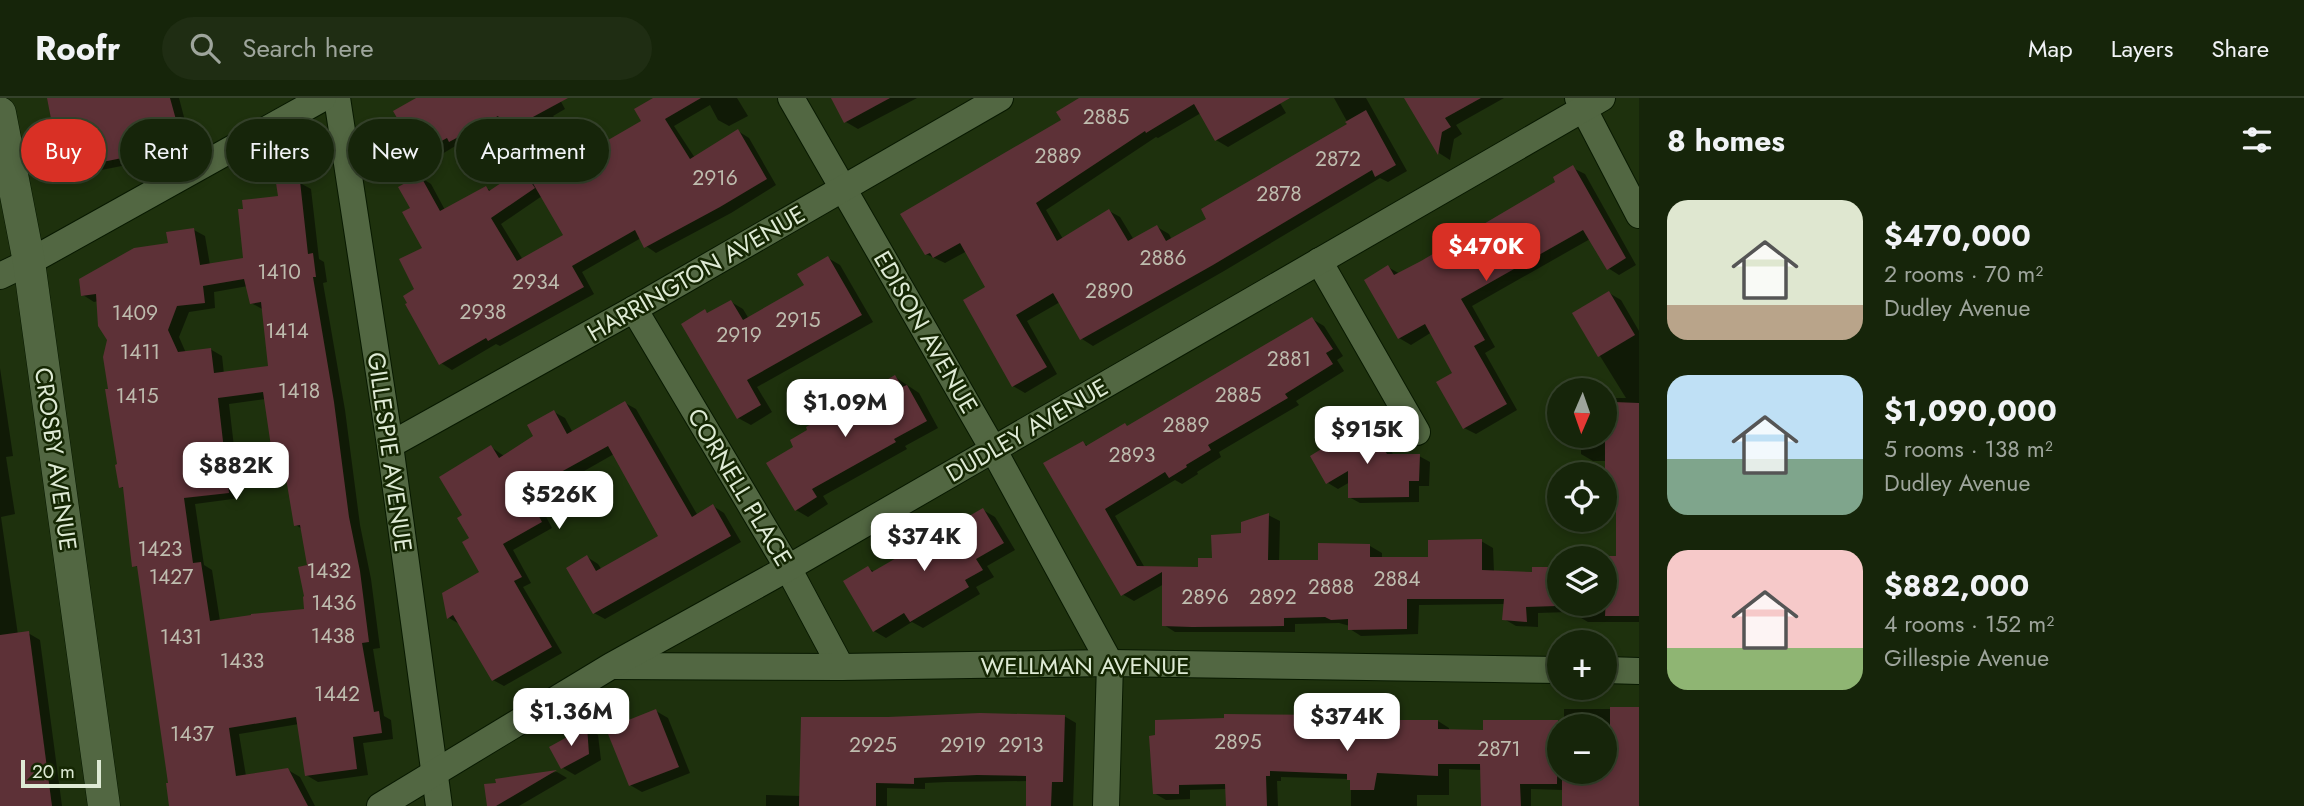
<!DOCTYPE html>
<meta charset="utf-8">
<style>
body{margin:0;font-family:Jost,sans-serif;background:#1f2d13;color:#f1f3f6;height:100vh;display:flex;flex-direction:column;font-size:26px;white-space:nowrap}
*{box-sizing:border-box;margin:0}
p{font-size:23px;color:#9ea59c}
.icon{flex:none;width:38px;height:38px;fill:none;stroke:currentColor;stroke-width:2;stroke-linecap:round;stroke-linejoin:round}
.map{position:relative;flex:1;overflow:hidden}
.panel{display:flex;flex-direction:column;background:#16250a;width:665px}
.panel>*{flex:none}
.hud{position:absolute;left:21px;top:21px;width:665px;height:63px;display:flex;gap:14px}
.needle{width:46px;rotate:182deg}
.fabs{position:absolute;left:1547px;top:280px;display:grid;gap:14px}
.fabs a{display:grid;place-items:center;width:70px;height:70px;border-radius:50%;background:#16250a;box-shadow:0 4px 10px #0003,0 0 0 2px #35422b;font-size:35px}
.scale{position:absolute;left:21px;bottom:18px;width:80px;box-sizing:border-box;padding-left:7px;border:4px solid #deead5;border-top:0;font-size:19px;line-height:24px;white-space:nowrap;color:#deead5;-webkit-text-stroke:5px #152703;paint-order:stroke}
.price{position:absolute;translate:-50% -60px;padding:0 16px;border-radius:14px;background:#fff;color:#222;font-size:23px;line-height:46px;filter:drop-shadow(0 2px 4px #0008)}
.price::after{content:'';position:absolute;left:50%;top:42px;width:21px;height:16px;margin-left:-10px;background:inherit;clip-path:polygon(0 0,100% 0,50% 100%)}
.price.current{background:#d93025;color:#fff}
ul{padding:0;list-style:none}
li{display:flex;align-items:center;gap:21px;height:175px;padding:0 28px}
li span{display:grid;place-items:center;flex:none;width:196px;height:140px;border-radius:21px;color:#555}
li>.icon{margin-inline-start:auto}
span .icon{width:84px;height:84px;fill:#fffc;stroke-width:1}
li b{font-size:30px}
h2{display:flex;justify-content:space-between;align-items:center;height:84px;padding:0 28px;font-size:30px}
.chip{padding:0 24px;border-radius:32px;background:#16250a;box-shadow:0 4px 10px #0003,0 0 0 2px #35422b;font-size:24px;line-height:63px}
.chip.current{background:#d93025;color:#fff}
header{display:flex;align-items:center;gap:42px;box-sizing:border-box;height:98px;padding:0 35px;background:#16250a;border-bottom:2px solid #35422b}
header strong{font-size:33px}
nav{display:flex;gap:38px;margin-inline-start:auto;font-size:24px}
.search{width:490px;height:63px;background:#1f2d13;display:flex;align-items:center;gap:18px;box-sizing:border-box;padding:0 24px;border-radius:38px;color:#9ea59c;font-size:26px}
main{display:flex;flex:1;min-height:0}
.map>svg:first-child{display:block}
.shadow{fill:#0007;fill-rule:evenodd}
.building{fill:#5d3137;fill-rule:evenodd}
.lines{fill:none;stroke-linecap:round;stroke-linejoin:round}
.minor-casing{stroke:#081900;stroke-width:28}
.tertiary-casing{stroke:#081900;stroke-width:33}
.minor{stroke:#526742;stroke-width:26}
.tertiary{stroke:#526742;stroke-width:32}
.labels{text-anchor:middle;dominant-baseline:central;stroke-width:5;stroke-linejoin:round;paint-order:stroke}
.number-label{font-size:21px;fill:#bebcae}
.street-label{font-size:24px;fill:#deead5;stroke:#152703}
</style>
<header>
<strong>Roofr</strong>
<div class="search"><svg class="icon" aria-label="search" viewBox="0 0 24 24"><circle cx="10" cy="10" r="6"/><path d="M15 15l6 6"/></svg>Search here</div>
<nav><a>Map</a><a>Layers</a><a>Share</a></nav>
</header>
<main>
<div class="map">
<svg width="1639" height="708" viewBox="0 0 1639 708">
<rect width="100%" height="100%" fill="#1e310d"/>
<g class="shadow">
<polygon points="49,0 179,0 190,42 140,56 142,64 86,75 74,69 69,41 56,34"/>
<polygon points="418,0 559,0 565,11 553,18 555,20 520,39 508,32 505,27 463,50 457,47 432,62 420,55"/>
<path d="M 656,0 L 737,0 L 748,18 L 729,28 L 718,22 L 710,7 L 674,28 L 695,60 L 738,33 L 749,40 L 776,87 L 731,115 L 656,155 L 646,148 L 641,140 L 582,174 L 594,196 L 500,248 L 496,246 L 452,272 L 441,265 L 417,192 L 425,151 L 412,110 L 420,79 L 431,86 L 445,112 L 486,90 L 492,93 L 523,73 L 535,81 L 601,43 L 605,46 L 643,24 ZM 542,98 L 565,138 L 523,162 L 501,126 Z"/>
<polygon points="833,0 917,0 858,31 846,24"/>
<polygon points="1089,0 1277,0 1286,15 1228,49 1216,42 1201,15 1158,40 1156,39 1046,112 1063,141 1109,113 1120,119 1134,142 1157,129 1169,136 1172,142 1208,121 1349,27 1334,0 1366,0 1407,73 1388,84 1380,80 1224,173 1093,248 1082,241 1060,204 1027,223 1057,276 1025,295 1013,288 987,190 967,153 945,165 926,156"/>
<polygon points="1406,0 1504,0 1456,27 1462,36 1454,41 1450,62 1439,55"/>
<polygon points="1573,70 1585,76 1636,167 1619,177 1608,170 1590,141 1472,208 1495,249 1485,255 1517,312 1476,336 1464,330 1455,275 1432,234 1411,247 1399,240 1388,169 1400,176 1558,85"/>
<path d="M 300,85 L 311,91 L 319,161 L 324,164 L 327,184 L 323,185 L 345,312 L 360,427 L 371,481 L 380,550 L 373,551 L 384,618 L 391,622 L 393,641 L 363,645 L 368,677 L 318,684 L 306,677 L 299,626 L 239,636 L 246,678 L 288,672 L 300,679 L 315,708 L 171,708 L 170,686 L 139,470 L 134,467 L 125,391 L 121,389 L 110,292 L 109,242 L 98,203 L 94,204 L 83,197 L 194,132 L 205,138 L 210,167 L 245,161 L 280,99 ZM 248,188 L 251,205 L 264,212 L 270,269 L 224,276 L 222,258 L 210,251 L 186,255 L 179,239 L 189,214 L 215,210 L 214,194 ZM 266,301 L 275,368 L 287,375 L 296,427 L 302,431 L 309,468 L 306,513 L 220,523 L 212,472 L 204,467 L 195,406 L 240,400 L 229,306 Z"/>
<polygon points="828,160 840,167 873,224 757,289 772,314 751,327 738,320 705,213 709,216 731,204 743,211 749,221 806,188"/>
<polygon points="1609,195 1621,202 1639,233 1639,524 1588,524 1576,517 1576,506 1605,506 1605,496 1609,496 1618,460 1618,392 1606,383 1606,363 1593,363 1581,356 1581,338 1605,338 1605,300 1626,300 1574,216"/>
<polygon points="1312,221 1324,228 1343,258 1337,262 1344,273 1296,303 1299,307 1219,354 1221,359 1197,374 1198,376 1182,386 1175,382 1115,418 1145,470 1199,471 1214,462 1268,417 1280,423 1279,464 1320,464 1320,447 1370,448 1382,455 1382,461 1430,461 1481,443 1493,450 1494,474 1534,475 1556,470 1559,472 1559,506 1568,506 1568,514 1538,515 1538,529 1516,528 1504,521 1505,506 1419,507 1418,536 1361,538 1350,531 1350,528 1339,525 1295,526 1295,534 1175,534 1164,527 1164,486 1134,503 1122,496 1083,345 1088,348 1129,329"/>
<polygon points="0,270 13,358 6,359 15,416 1,419 18,537 28,535 40,542 62,708 0,708"/>
<polygon points="895,279 919,295 938,330 905,348 907,351 823,398 828,406 808,419 796,412"/>
<polygon points="625,305 636,311 698,418 713,408 724,415 741,444 605,521 594,515 587,459 598,466 602,472 661,438 614,356 542,397 547,405 541,409 552,430 513,452 531,485 523,489 562,555 504,588 493,582 461,527 449,520 481,475 464,418 491,349 504,358 535,338 554,314 565,320 573,335"/>
<polygon points="1367,325 1378,331 1394,358 1419,358 1430,364 1429,388 1419,388 1419,404 1360,405 1349,399 1350,384 1338,391 1328,385"/>
<polygon points="983,412 995,419 1015,452 987,468 994,479 976,489 980,496 923,530 912,524 886,540 874,533 868,470 875,474"/>
<path d="M 1564,611 L 1639,611 L 1639,708 L 1563,708 L 1563,692 L 1531,691 L 1531,708 L 1483,708 L 1482,672 L 1449,671 L 1449,697 L 1417,697 L 1417,708 L 1351,708 L 1351,682 L 1349,681 L 1281,679 L 1281,683 L 1277,683 L 1278,708 L 1227,708 L 1227,691 L 1190,692 L 1190,701 L 1166,702 L 1154,695 L 1377,621 L 1381,623 L 1438,623 L 1449,630 L 1449,633 L 1485,633 L 1485,624 L 1564,624 ZM 1559,628 L 1605,628 L 1605,674 L 1559,674 Z"/>
<polygon points="656,613 668,620 690,675 642,694 630,687 609,632"/>
<polygon points="1064,618 1076,625 1073,708 1028,708 1028,683 947,684 925,685 925,691 887,690 887,708 766,708 766,697 801,698"/>
<polygon points="587,630 598,637 601,662 575,677 563,670"/>
<polygon points="557,674 567,680 519,708 489,708 497,682"/>
</g>
<g class="building">
<polygon points="47,0 170,0 180,36 130,50 132,58 73,70 66,33 54,36"/>
<polygon points="416,0 568,0 507,33 498,18 449,44 447,40 418,56 393,13"/>
<polygon points="653,0 701,0 665,21 690,61 738,31 767,81 720,109 644,150 635,132 572,168 584,189 488,243 486,240 439,267 405,206 407,205 403,198 414,191 399,161 422,150 402,114 410,110 398,89 420,77 440,113 486,88 489,93 522,71 535,90 491,120 517,163 563,137 531,82 601,41 603,45 641,23 634,11"/>
<polygon points="831,0 890,0 844,25"/>
<polygon points="1079,0 1290,0 1215,43 1194,6 1146,35 1145,33 1036,105 1057,143 1109,111 1128,143 1157,127 1166,143 1206,121 1201,111 1347,26 1345,24 1366,12 1396,67 1375,79 1372,72 1213,167 1080,242 1053,195 1016,217 1047,269 1012,289 963,202 985,189 960,145 933,160 930,155 925,157 900,116 1061,22 1056,14"/>
<polygon points="1404,0 1481,0 1445,20 1451,29 1442,34 1438,57"/>
<polygon points="1573,67 1626,160 1607,172 1583,132 1461,201 1485,242 1474,248 1507,306 1463,331 1436,284 1452,275 1425,226 1398,241 1364,182 1388,167 1394,177 1421,163 1555,84 1553,79"/>
<path d="M 300,83 L 308,156 L 313,155 L 316,179 L 313,179 L 334,304 L 349,419 L 360,473 L 369,544 L 362,545 L 374,614 L 379,613 L 382,635 L 353,639 L 357,671 L 305,678 L 296,619 L 229,630 L 236,678 L 288,670 L 308,708 L 169,708 L 166,685 L 168,685 L 137,468 L 132,469 L 123,389 L 119,390 L 115,367 L 117,366 L 105,291 L 108,291 L 103,259 L 107,242 L 98,228 L 96,196 L 81,198 L 79,181 L 134,150 L 168,145 L 166,134 L 194,130 L 200,167 L 243,160 L 238,111 L 243,111 L 242,102 L 278,98 L 276,85 ZM 244,181 L 250,206 L 261,204 L 268,268 L 214,275 L 211,250 L 178,254 L 168,232 L 177,208 L 205,205 L 203,188 ZM 263,294 L 274,369 L 284,368 L 294,428 L 300,427 L 307,467 L 298,469 L 304,498 L 303,499 L 304,511 L 251,516 L 251,517 L 210,523 L 201,464 L 193,465 L 184,400 L 229,395 L 218,300 Z"/>
<polygon points="828,158 862,217 747,282 761,307 737,321 681,226 705,211 707,215 731,202 743,222 804,187 797,176"/>
<polygon points="1609,193 1635,237 1598,259 1572,215"/>
<polygon points="1312,219 1333,251 1326,255 1333,266 1285,296 1288,300 1208,347 1211,352 1186,367 1187,369 1169,380 1165,374 1105,411 1137,468 1198,469 1198,460 1212,460 1211,437 1241,435 1241,424 1269,415 1268,462 1318,462 1318,445 1370,446 1370,459 1428,459 1428,442 1482,441 1482,472 1532,474 1532,469 1556,469 1557,508 1526,509 1527,524 1502,522 1504,501 1407,501 1407,531 1348,532 1348,521 1331,522 1325,519 1284,520 1284,528 1192,529 1162,528 1162,474 1121,498 1043,365 1083,343 1086,348 1125,325 1127,328"/>
<polygon points="895,277 902,289 907,287 927,323 894,341 896,344 812,391 817,399 795,413 766,365 793,349 790,342 807,332 806,329"/>
<polygon points="625,303 692,419 713,406 731,438 593,516 566,470 587,457 596,473 658,438 608,348 532,390 538,399 531,403 542,424 503,446 522,479 514,483 552,549 492,583 453,517 447,521 442,495 479,474 462,444 469,440 457,420 462,417 439,379 491,347 499,360 533,338 527,327 554,312 567,336"/>
<polygon points="1614,304 1639,305 1639,518 1605,518 1608,458 1616,458 1616,388 1608,388 1608,384 1605,384 1605,329 1614,329"/>
<polygon points="1367,323 1387,356 1420,356 1419,383 1409,383 1409,399 1348,400 1348,373 1326,386 1310,358"/>
<polygon points="983,410 1004,445 976,461 983,472 965,482 969,489 910,524 904,515 873,534 843,483 868,468 872,474"/>
<polygon points="29,533 52,708 0,708 0,537"/>
<polygon points="1610,609 1639,609 1639,708 1562,708 1562,674 1610,674"/>
<polygon points="656,611 679,669 629,688 606,631"/>
<polygon points="980,615 1065,617 1063,684 1052,684 1051,708 1026,708 1026,678 977,677 914,680 914,686 876,685 876,708 799,708 801,619 888,619"/>
<polygon points="1224,616 1346,617 1377,619 1377,622 1438,622 1438,631 1483,632 1483,622 1558,622 1557,686 1520,686 1521,708 1481,708 1480,666 1438,666 1438,678 1377,675 1374,692 1350,692 1350,682 1347,682 1347,676 1270,673 1270,678 1266,678 1267,708 1226,708 1225,686 1179,687 1179,696 1153,696 1149,638 1155,637 1155,622 1224,620"/>
<polygon points="587,628 589,656 561,671 549,649"/>
<polygon points="557,672 496,708 487,708 484,686 496,685 495,681"/>
</g>
<g class="lines">
<g class="minor-casing">
<g id="minor">
<polyline points="337,0 390,347 439,708"/>
<polyline points="791,0 993,351 1110,565 1106,708"/>
<polyline points="1578,0 1639,117"/>
<polyline points="1319,163 1417,334"/>
<polyline points="0,178 29,164 323,0"/>
<polyline points="634,211 788,470 841,569"/>
<polyline points="390,347 634,211 1000,0"/>
<polyline points="613,568 841,569 1110,565 1559,572"/>
<polyline points="1605,572 1639,573"/>
<polyline points="380,708 611,568 788,470 1602,0"/>
</g>
</g>
<g class="tertiary-casing">
<polyline id="tertiary" points="0,15 29,164 104,708"/>
</g>
<use href="#minor" class="minor"/>
<use href="#tertiary" class="tertiary"/>
</g>
<g class="labels">
<g class="number-label">
<text x="1106" y="19">2885</text>
<text x="1058" y="58">2889</text>
<text x="1338" y="61">2872</text>
<text x="715" y="80">2916</text>
<text x="1279" y="96">2878</text>
<text x="1163" y="160">2886</text>
<text x="279" y="174">1410</text>
<text x="536" y="184">2934</text>
<text x="1109" y="193">2890</text>
<text x="483" y="214">2938</text>
<text x="135" y="215">1409</text>
<text x="798" y="222">2915</text>
<text x="287" y="233">1414</text>
<text x="739" y="237">2919</text>
<text x="140" y="254">1411</text>
<text x="1289" y="261">2881</text>
<text x="299" y="293">1418</text>
<text x="1238" y="297">2885</text>
<text x="137" y="298">1415</text>
<text x="1186" y="327">2889</text>
<text x="1132" y="357">2893</text>
<text x="160" y="451">1423</text>
<text x="329" y="473">1432</text>
<text x="171" y="479">1427</text>
<text x="1397" y="481">2884</text>
<text x="1331" y="489">2888</text>
<text x="1205" y="499">2896</text>
<text x="1273" y="499">2892</text>
<text x="334" y="505">1436</text>
<text x="333" y="538">1438</text>
<text x="181" y="539">1431</text>
<text x="242" y="563">1433</text>
<text x="337" y="596">1442</text>
<text x="192" y="636">1437</text>
<text x="1238" y="644">2895</text>
<text x="873" y="647">2925</text>
<text x="963" y="647">2919</text>
<text x="1021" y="647">2913</text>
<text x="1499" y="651">2871</text>
</g>
<g class="street-label">
<text transform="translate(696 175) rotate(-30)">HARRINGTON AVENUE</text>
<text transform="translate(926 234) rotate(60)">EDISON AVENUE</text>
<text transform="translate(1027 332) rotate(-30)">DUDLEY AVENUE</text>
<text transform="translate(390 354) rotate(82)">GILLESPIE AVENUE</text>
<text transform="translate(56 361) rotate(82)">CROSBY AVENUE</text>
<text transform="translate(740 389) rotate(59)">CORNELL PLACE</text>
<text x="1085" y="567">WELLMAN AVENUE</text>
</g>
</g>
</svg>
<div class="fabs">
<a><svg class="needle" viewBox="-14 -14 28 28"><path d="M0-13l5 13h-10z" fill="#e53935"/><path d="M0 13l5-13h-10z" fill="#9ea59c"/></svg></a>
<a><svg class="icon" aria-label="locate" viewBox="0 0 24 24"><circle cx="12" cy="12" r="6"/><path d="M12 2v4M12 18v4M2 12h4M18 12h4"/></svg></a>
<a><svg class="icon" aria-label="layers" viewBox="0 0 24 24"><path d="M12 4l9 5-9 5-9-5zM3 14l9 5 9-5"/></svg></a>
<a>+</a>
<a>−</a>
</div>
<div class="scale">20 m</div>
<b class="price current" style="left:1486px;top:185px">$470K</b>
<b class="price" style="left:845px;top:341px">$1.09M</b>
<b class="price" style="left:1367px;top:368px">$915K</b>
<b class="price" style="left:236px;top:404px">$882K</b>
<b class="price" style="left:559px;top:433px">$526K</b>
<b class="price" style="left:924px;top:475px">$374K</b>
<b class="price" style="left:571px;top:650px">$1.36M</b>
<b class="price" style="left:1347px;top:655px">$374K</b>
<div class="hud">
<a class="chip current">Buy</a>
<a class="chip">Rent</a>
<a class="chip">Filters</a>
<a class="chip">New</a>
<a class="chip">Apartment</a>
</div>
</div>
<section class="panel">
<h2>8 homes<svg class="icon" aria-label="filters" viewBox="0 0 24 24"><path d="M4 7h16M4 17h16"/><circle cx="9" cy="7" r="2"/><circle cx="15" cy="17" r="2"/></svg></h2>
<ul>
<li><span style="background:linear-gradient(#dfe7d0 75%,#b9a48a 0)"><svg class="icon" aria-label="home" viewBox="0 0 24 24"><path d="M3 11l9-7 9 7M6 9v11h12V9"/></svg></span><div><b>$470,000</b><p>2 rooms · 70 m²</p><p>Dudley Avenue</p></div></li>
<li><span style="background:linear-gradient(#bfe0f5 60%,#7fa58c 0)"><svg class="icon" aria-label="home" viewBox="0 0 24 24"><path d="M3 11l9-7 9 7M6 9v11h12V9"/></svg></span><div><b>$1,090,000</b><p>5 rooms · 138 m²</p><p>Dudley Avenue</p></div></li>
<li><span style="background:linear-gradient(#f6c9c9 70%,#8fb573 0)"><svg class="icon" aria-label="home" viewBox="0 0 24 24"><path d="M3 11l9-7 9 7M6 9v11h12V9"/></svg></span><div><b>$882,000</b><p>4 rooms · 152 m²</p><p>Gillespie Avenue</p></div></li>
</ul>
</section>
</main>
